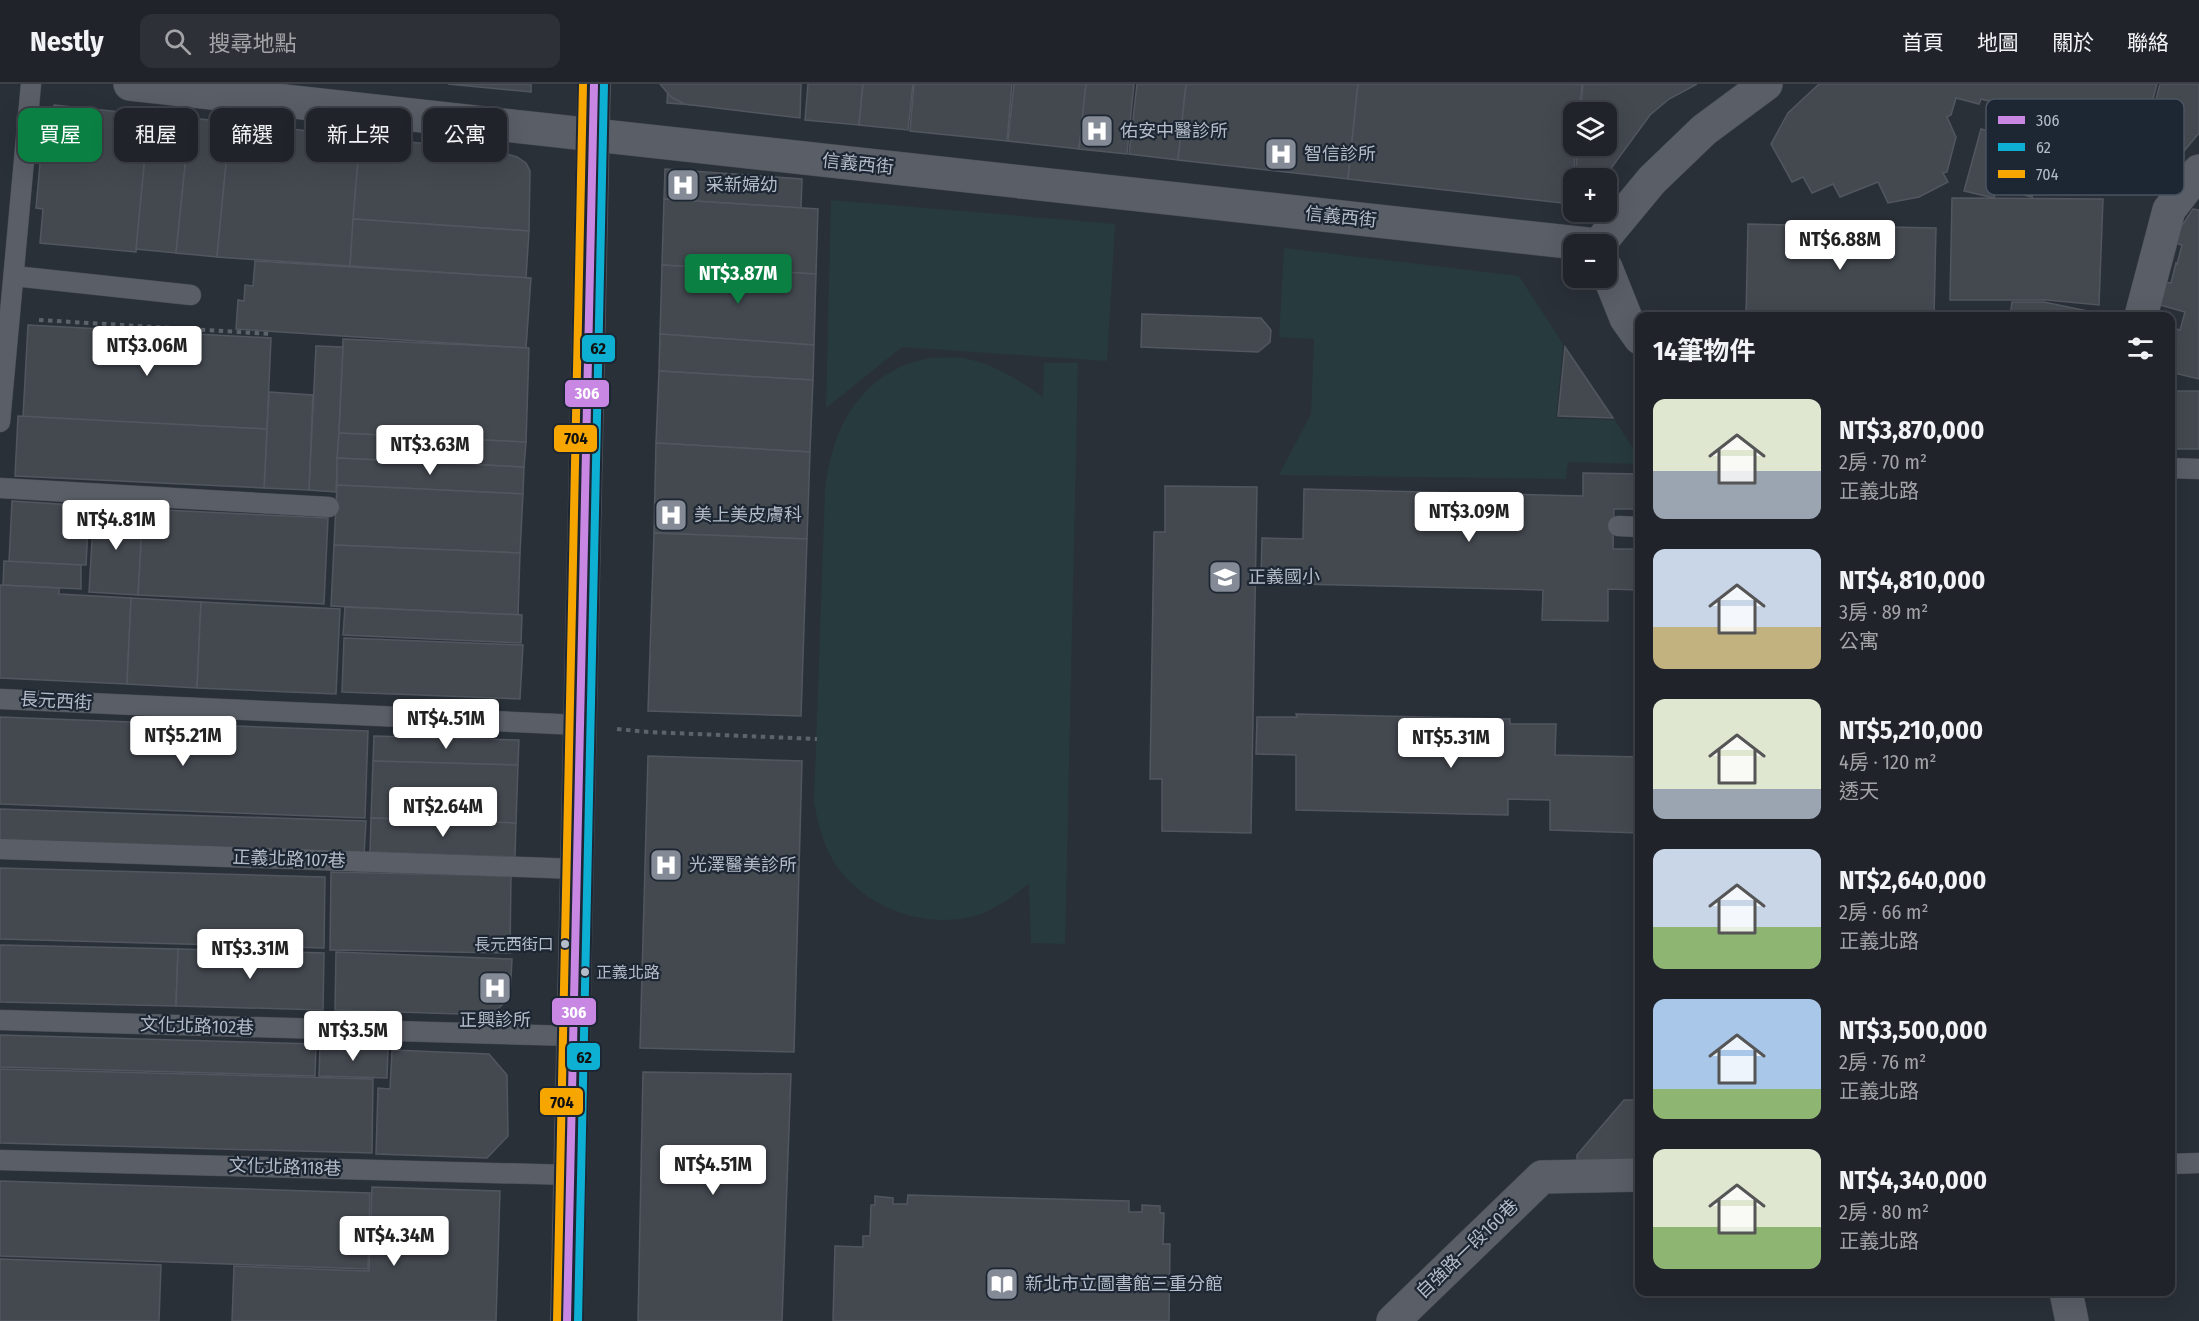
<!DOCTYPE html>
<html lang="zh-TW">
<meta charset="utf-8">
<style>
body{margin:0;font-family:"Fira Sans Condensed","Noto Sans TC",sans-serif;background:#2d3036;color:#f1f3f6;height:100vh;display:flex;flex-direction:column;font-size:22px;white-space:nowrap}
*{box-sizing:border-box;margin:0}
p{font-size:20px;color:#a2a4a8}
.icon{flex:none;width:33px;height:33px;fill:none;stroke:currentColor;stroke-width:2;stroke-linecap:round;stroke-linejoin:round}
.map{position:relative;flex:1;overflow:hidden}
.drawer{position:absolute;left:1635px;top:228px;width:540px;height:984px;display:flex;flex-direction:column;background:#20242a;border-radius:12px;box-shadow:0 6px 24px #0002,0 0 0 2px #3d4147}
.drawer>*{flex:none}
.banner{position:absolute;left:18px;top:24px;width:570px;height:54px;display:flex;gap:12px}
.tools{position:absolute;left:1563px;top:18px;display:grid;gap:12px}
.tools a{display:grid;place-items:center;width:54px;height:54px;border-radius:12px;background:#20242a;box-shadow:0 6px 24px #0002,0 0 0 2px #3d4147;font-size:30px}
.price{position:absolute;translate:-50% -51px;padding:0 14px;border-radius:6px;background:#fff;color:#222;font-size:20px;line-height:39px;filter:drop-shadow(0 2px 3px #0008)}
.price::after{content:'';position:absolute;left:50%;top:36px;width:18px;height:14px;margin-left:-9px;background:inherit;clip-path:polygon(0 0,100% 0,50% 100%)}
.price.on{background:#0b8043;color:#fff}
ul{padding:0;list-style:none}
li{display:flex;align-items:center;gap:18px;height:150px;padding:0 18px}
li span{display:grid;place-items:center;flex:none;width:168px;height:120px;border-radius:12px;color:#555}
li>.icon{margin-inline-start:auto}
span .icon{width:72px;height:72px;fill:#fffc;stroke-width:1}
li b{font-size:26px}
h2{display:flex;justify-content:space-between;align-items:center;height:72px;padding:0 18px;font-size:26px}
.tag{padding:0 21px;border-radius:12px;background:#20242a;box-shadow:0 6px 24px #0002,0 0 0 2px #3d4147;font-size:21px;line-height:54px}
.tag.on{background:#0b8043;color:#fff}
header{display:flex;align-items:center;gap:36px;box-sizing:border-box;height:84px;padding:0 30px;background:#20242a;border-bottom:2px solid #3d4147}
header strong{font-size:28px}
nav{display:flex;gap:33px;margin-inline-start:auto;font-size:21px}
.search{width:420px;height:54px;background:#2d3036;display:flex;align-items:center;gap:15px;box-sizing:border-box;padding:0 21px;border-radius:12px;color:#a2a4a8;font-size:22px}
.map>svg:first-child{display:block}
.green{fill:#273a3e}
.building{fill:#444950;stroke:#52575f;stroke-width:1.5}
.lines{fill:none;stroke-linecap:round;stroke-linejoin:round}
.service-casing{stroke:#484c53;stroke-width:21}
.minor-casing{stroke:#484c53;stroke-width:34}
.tertiary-casing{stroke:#484c53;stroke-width:34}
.path{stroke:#5d636a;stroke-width:4;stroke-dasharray:4.5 4.5;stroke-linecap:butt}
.service{stroke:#5a5e66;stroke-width:20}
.minor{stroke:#5a5e66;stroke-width:33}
.tertiary{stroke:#5a5e66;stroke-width:33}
.bus-1-casing{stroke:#1d2633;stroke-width:12}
.bus-2-casing{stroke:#1d2633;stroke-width:12}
.bus-3-casing{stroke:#1d2633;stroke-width:12}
.bus-1{stroke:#c787e3;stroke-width:8}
.bus-2{stroke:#0dafd3;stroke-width:8}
.bus-3{stroke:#f7a600;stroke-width:8}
.bus-dot{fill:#b4bcc9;stroke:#1d2633;stroke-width:2}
.labels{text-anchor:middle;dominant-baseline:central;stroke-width:4.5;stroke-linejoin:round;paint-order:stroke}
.bus-label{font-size:16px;fill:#b4bcc9;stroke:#1d2633;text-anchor:end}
.poi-label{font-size:18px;fill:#b4bcc9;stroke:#1d2633;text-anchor:start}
.street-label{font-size:18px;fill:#b4bcc9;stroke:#1d2633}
.key{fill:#1d2633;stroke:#4a5360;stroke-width:1.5}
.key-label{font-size:16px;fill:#b4bcc9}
.line-badge{stroke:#1d2633;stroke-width:2}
.badge-label{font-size:16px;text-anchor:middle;font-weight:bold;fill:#fff}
.pale-badge-label{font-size:16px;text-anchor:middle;font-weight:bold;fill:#111}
</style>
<header>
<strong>Nestly</strong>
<div class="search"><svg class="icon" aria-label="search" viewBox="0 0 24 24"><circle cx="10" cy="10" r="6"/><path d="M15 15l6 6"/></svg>搜尋地點</div>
<nav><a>首頁</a><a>地圖</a><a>關於</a><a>聯絡</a></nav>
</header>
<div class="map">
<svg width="2199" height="1237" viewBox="0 0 2199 1237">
<rect width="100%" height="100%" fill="#2a3038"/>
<g class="green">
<polygon points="831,116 1115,140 1107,277 902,263 826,324"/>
<polygon points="1284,164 1519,192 1563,260 1556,334 1615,336 1639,374 1639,380 1568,378 1566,395 1279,391 1311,330 1314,255 1279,253"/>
<path d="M 930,274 C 940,274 952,273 963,274 C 992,279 1019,296 1043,313 L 1044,279 L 1078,279 L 1065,860 L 1031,859 L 1029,800 C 1013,812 997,824 978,831 C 922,848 853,820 828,767 C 821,751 817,735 814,718 L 825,407 C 831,355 849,309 898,284 C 907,279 920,277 930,274 Z"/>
</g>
<g class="building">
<polygon points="448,0 531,0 531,8"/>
<polygon points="668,0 797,0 795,28 667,19"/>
<polygon points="801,0 800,34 684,20 671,13 660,0"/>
<polygon points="808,0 863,0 859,41 805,36"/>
<polygon points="863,0 913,0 908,46 859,41"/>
<polygon points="914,0 1012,0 1007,57 910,47"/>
<polygon points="1014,0 1086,0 1079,65 1008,57"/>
<polygon points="1086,0 1134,0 1127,70 1079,65"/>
<polygon points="1137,0 1186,0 1178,76 1129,70"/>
<polygon points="1186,0 1358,0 1348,95 1178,76"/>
<polygon points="1358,0 1582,0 1579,28 1574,28 1574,62 1576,62 1571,120 1348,95"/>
<polygon points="1583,0 1697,0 1669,15 1650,31 1604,94 1575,94 1578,62 1606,62 1606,28 1581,28"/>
<polygon points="1819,0 2157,0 2136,78 2109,71 2102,95 2069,87 2065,106 2048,102 2047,107 2034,104 2032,113 1997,104 1994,114 1964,107 1981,45 2041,61 2049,33 2023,26 2021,30 2003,26 2004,21 1981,15 1979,20 1956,14 1951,31 1947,33 1956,53 1947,88 1943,89 1948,98 1919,113 1888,119 1878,98 1840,113 1833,100 1812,109 1803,93 1792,98 1771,60 1788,29"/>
<polygon points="2160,0 2199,0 2199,49 2161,95 2137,88"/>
<polygon points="54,21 149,31 136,168 40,159 43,125 36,124 44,35 52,36"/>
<polygon points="149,31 190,34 176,169 136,165"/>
<polygon points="190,34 230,38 217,173 176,169"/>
<polygon points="230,38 360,53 350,182 217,173"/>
<polygon points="360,53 497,67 517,73 526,79 530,87 529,147 353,135"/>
<polygon points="665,85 802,95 801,124 664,115"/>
<polygon points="1952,114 2103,115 2099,221 2047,216 1950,216"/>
<polygon points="664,115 818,125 816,190 662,181"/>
<polygon points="2193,125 2199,126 2199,295 2170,288 2170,243 2180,246 2185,228 2160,221 2166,198 2171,199 2176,179 2177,180 2182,161 2175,159 2181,143"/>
<polygon points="353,135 529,147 526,194 350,182"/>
<polygon points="1748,140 1936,144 1934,232 1746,232"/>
<polygon points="255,177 531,194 526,264 236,245 238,216 244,217 245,201 253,202"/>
<polygon points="662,181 816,190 814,261 660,250"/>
<polygon points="2012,218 2044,218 2112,232 2010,232"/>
<polygon points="1142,230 1261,234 1271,246 1270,258 1258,268 1141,263"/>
<polygon points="28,241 271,254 267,345 23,333"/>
<polygon points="660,250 814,261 813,296 659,287"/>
<polygon points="343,255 529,264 526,358 339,349"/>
<polygon points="316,262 343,263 336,408 309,406"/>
<polygon points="1565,263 1613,334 1558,332"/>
<polygon points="659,287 813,296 810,368 656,359"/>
<rect x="2170" y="307" width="29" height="58"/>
<polygon points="269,308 313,311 309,406 264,404"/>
<polygon points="18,332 267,345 264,404 15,392"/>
<polygon points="339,349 526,358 524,383 337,374"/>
<polygon points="656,359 810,368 807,455 654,449"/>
<polygon points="337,374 524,383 523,410 337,401"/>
<polygon points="1583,389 1640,390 1640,425 1614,425 1613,465 1640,465 1640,506 1608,505 1608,537 1542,536 1543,506 1299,500 1299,495 1261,494 1262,454 1303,455 1304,405 1583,412"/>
<polygon points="337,401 523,410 520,469 334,461"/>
<polygon points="1165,402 1257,403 1251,749 1162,747 1162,695 1150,695 1154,448 1165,448"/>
<polygon points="12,417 89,422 86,481 9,478"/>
<polygon points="94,423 143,425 138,511 89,508"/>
<polygon points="143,425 328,434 324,520 138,511"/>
<polygon points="654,449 807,455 801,632 648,627"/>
<polygon points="334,461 520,469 518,531 331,522"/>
<polygon points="4,477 81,481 81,505 3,501"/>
<polygon points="0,501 59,504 59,510 131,514 127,600 0,594"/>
<polygon points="131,514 201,518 197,604 127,600"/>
<polygon points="201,518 340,525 336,610 197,604"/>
<polygon points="345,523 522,531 521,559 343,551"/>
<polygon points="344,554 523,561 520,615 342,608"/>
<polygon points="1296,630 1510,635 1510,640 1556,640 1555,671 1640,673 1640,749 1550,746 1550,716 1508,715 1508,731 1296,726 1296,671 1256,670 1257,633 1297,633"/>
<polygon points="0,633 368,647 365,734 0,720"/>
<polygon points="374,652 519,656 518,681 373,677"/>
<polygon points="648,672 802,677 794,968 640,964"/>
<polygon points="373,677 518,681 516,739 371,734"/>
<polygon points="0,725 366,737 364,771 0,758"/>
<polygon points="371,734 516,739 515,773 370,768"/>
<polygon points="0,784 325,793 324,864 0,855"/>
<polygon points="331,788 511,792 510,869 330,866"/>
<polygon points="0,861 178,865 176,922 0,918"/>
<polygon points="178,865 324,869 323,926 176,922"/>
<polygon points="336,868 512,875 510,913 492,931 335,926"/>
<polygon points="0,951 316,960 315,992 0,983"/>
<polygon points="320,962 388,965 387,994 319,992"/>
<polygon points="392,966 489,970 507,991 508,1052 487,1074 376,1070 378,1004 390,1005"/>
<polygon points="0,985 373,995 372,1069 0,1059"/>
<polygon points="643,988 791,990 782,1237 638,1237"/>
<polygon points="1624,1016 1640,1016 1640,1076 1577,1078 1577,1071"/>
<polygon points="0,1097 370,1109 368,1185 0,1172"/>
<polygon points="372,1103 500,1107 496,1237 232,1237 234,1182 369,1187"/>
<polygon points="908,1111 1129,1117 1129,1128 1142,1128 1142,1121 1160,1122 1160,1129 1164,1129 1163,1160 1170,1160 1169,1237 833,1237 835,1162 863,1163 863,1152 870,1152 871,1121 875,1121 875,1112 893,1114 893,1120 907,1120"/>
<polygon points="0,1175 161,1181 159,1237 0,1237"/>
</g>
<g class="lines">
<g class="service-casing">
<g id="service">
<polyline points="14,192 191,211"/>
<polyline points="0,338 31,0"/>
<polyline points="2170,384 2199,385"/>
<polyline points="0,404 329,423"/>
<polyline points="1618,442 1640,443"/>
<polyline points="0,615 580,641"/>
<polyline points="0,765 577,785"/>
<polyline points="0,936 574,952"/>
<polyline points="0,1076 571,1091"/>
<polyline points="2170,1080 2199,1079"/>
</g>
</g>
<g class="minor-casing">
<g id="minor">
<polyline points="130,0 1587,160"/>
<polyline points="1599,160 1652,96 1704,46 1766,0"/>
<polyline points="1606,184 1626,234 1640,254"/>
<polyline points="2141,232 2169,126 2199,87"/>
<polyline points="2066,1208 2072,1237"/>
<polyline points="1393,1237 1542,1093 1640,1091"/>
</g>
</g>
<g class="tertiary-casing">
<polyline id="tertiary" points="567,1237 594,0"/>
</g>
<g class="path">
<polyline points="39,236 272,250"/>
<polyline points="617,645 648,648 817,655"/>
</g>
<use href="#service" class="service"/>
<use href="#minor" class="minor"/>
<use href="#tertiary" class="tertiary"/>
<g class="bus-1-casing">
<polyline id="bus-1" points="567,1237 594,0"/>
</g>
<g class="bus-2-casing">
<polyline id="bus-2" points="578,1237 604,0"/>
</g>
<g class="bus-3-casing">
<polyline id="bus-3" points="557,1237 583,0"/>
</g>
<use href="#bus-1" class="bus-1"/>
<use href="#bus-2" class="bus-2"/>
<use href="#bus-3" class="bus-3"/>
</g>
<defs>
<g id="hospital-square" transform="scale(1.725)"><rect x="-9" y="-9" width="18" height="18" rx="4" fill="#848b96" stroke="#1d2633"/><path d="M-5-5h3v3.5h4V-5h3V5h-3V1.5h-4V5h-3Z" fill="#fff"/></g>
<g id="school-square" transform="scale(1.725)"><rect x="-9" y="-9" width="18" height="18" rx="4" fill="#848b96" stroke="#1d2633"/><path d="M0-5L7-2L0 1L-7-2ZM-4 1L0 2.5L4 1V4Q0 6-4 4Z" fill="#fff"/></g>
<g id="library-square" transform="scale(1.725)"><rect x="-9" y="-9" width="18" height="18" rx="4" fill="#848b96" stroke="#1d2633"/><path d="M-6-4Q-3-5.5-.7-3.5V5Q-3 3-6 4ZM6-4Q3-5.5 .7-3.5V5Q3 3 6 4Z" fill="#fff"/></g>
</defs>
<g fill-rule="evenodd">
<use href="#hospital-square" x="1097" y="47"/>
<use href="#hospital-square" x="1281" y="70"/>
<use href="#hospital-square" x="683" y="101"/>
<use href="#hospital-square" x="671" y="431"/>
<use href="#school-square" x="1225" y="493"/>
<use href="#hospital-square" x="666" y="781"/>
<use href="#hospital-square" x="495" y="904"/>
<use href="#library-square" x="1002" y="1200"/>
</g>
<g class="bus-dot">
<circle cx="565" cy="860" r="5"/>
<circle cx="585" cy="888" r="5"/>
</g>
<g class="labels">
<g class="bus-label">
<text x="554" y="860">長元西街口</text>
<text x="596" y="888" text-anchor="start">正義北路</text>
</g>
<g class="poi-label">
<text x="1120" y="47">佑安中醫診所</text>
<text x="1304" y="70">智信診所</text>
<text x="706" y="101">采新婦幼</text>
<text x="694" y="431">美上美皮膚科</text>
<text x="1248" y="493">正義國小</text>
<text x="689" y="781">光澤醫美診所</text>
<text x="495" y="936" text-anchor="middle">正興診所</text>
<text x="1025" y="1200">新北市立圖書館三重分館</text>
</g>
<g class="street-label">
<text transform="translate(858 80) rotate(6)">信義西街</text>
<text transform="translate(1341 133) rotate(6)">信義西街</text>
<text transform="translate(56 617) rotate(3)">長元西街</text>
<text transform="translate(289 775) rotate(2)">正義北路107巷</text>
<text transform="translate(197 942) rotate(2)">文化北路102巷</text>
<text transform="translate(285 1083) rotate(2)">文化北路118巷</text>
<text transform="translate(1467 1165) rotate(-44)">自強路一段160巷</text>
</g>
</g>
<rect x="1986" y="15" width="198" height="96" rx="9" class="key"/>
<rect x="1998" y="32" width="27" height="8" fill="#c787e3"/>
<rect x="1998" y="59" width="27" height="8" fill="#0dafd3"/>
<rect x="1998" y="86" width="27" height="8" fill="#f7a600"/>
<g class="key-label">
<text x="2036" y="42">306</text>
<text x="2036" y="69">62</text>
<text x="2036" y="96">704</text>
</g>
<g class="line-badge">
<rect x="581" y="250" width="35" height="29" rx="6" fill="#0dafd3"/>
<rect x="564" y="295" width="46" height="29" rx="6" fill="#c787e3"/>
<rect x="553" y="340" width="45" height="29" rx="6" fill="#f7a600"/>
<rect x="551" y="913" width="46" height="29" rx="6" fill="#c787e3"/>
<rect x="566" y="958" width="35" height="29" rx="6" fill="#0dafd3"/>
<rect x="539" y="1003" width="45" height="29" rx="6" fill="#f7a600"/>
</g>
<g class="badge-label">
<text x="587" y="315">306</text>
<text x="574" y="934">306</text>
</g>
<g class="pale-badge-label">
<text x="598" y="270">62</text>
<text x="576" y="360">704</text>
<text x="584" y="979">62</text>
<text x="562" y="1024">704</text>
</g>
</svg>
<div class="tools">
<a><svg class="icon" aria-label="layers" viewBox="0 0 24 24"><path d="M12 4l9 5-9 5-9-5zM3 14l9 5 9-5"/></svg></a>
<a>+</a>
<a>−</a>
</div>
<b class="price" style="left:1840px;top:187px">NT$6.88M</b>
<b class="price on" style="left:738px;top:221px">NT$3.87M</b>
<b class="price" style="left:147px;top:293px">NT$3.06M</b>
<b class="price" style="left:430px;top:392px">NT$3.63M</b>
<b class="price" style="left:1469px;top:459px">NT$3.09M</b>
<b class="price" style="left:116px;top:467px">NT$4.81M</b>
<b class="price" style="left:446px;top:666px">NT$4.51M</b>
<b class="price" style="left:183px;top:683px">NT$5.21M</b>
<b class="price" style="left:1451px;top:685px">NT$5.31M</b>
<b class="price" style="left:443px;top:754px">NT$2.64M</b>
<b class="price" style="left:250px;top:896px">NT$3.31M</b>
<b class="price" style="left:353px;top:978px">NT$3.5M</b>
<b class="price" style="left:713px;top:1112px">NT$4.51M</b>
<b class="price" style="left:394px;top:1183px">NT$4.34M</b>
<div class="banner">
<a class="tag on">買屋</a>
<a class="tag">租屋</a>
<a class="tag">篩選</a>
<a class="tag">新上架</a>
<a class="tag">公寓</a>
</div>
<section class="drawer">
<h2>14筆物件<svg class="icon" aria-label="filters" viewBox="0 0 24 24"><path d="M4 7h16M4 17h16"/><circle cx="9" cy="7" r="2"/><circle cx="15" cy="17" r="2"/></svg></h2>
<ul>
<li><span style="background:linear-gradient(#dfe7d0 60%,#9aa5b1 0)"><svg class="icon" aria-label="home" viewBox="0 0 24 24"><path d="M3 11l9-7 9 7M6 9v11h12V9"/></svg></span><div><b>NT$3,870,000</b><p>2房 · 70 m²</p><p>正義北路</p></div></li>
<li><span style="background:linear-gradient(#c9d6e8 65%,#c2b280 0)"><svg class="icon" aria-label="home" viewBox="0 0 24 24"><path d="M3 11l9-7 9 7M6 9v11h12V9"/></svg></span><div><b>NT$4,810,000</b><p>3房 · 89 m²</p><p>公寓</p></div></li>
<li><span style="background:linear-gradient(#dfe7d0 75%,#9aa5b1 0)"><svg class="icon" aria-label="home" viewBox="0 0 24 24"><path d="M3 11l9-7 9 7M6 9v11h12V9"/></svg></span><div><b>NT$5,210,000</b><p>4房 · 120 m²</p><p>透天</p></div></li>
<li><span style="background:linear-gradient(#c9d6e8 65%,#8fb573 0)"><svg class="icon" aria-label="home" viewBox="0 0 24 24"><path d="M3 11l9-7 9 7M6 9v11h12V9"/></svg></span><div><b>NT$2,640,000</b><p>2房 · 66 m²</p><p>正義北路</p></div></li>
<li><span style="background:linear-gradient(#a9c7e8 75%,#8fb573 0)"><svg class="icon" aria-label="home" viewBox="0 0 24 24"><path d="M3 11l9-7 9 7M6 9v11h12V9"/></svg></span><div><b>NT$3,500,000</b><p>2房 · 76 m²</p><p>正義北路</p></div></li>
<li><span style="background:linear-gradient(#dfe7d0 65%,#8fb573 0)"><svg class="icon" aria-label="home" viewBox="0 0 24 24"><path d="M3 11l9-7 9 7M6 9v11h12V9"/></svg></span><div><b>NT$4,340,000</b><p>2房 · 80 m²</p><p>正義北路</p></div></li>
</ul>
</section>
</div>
